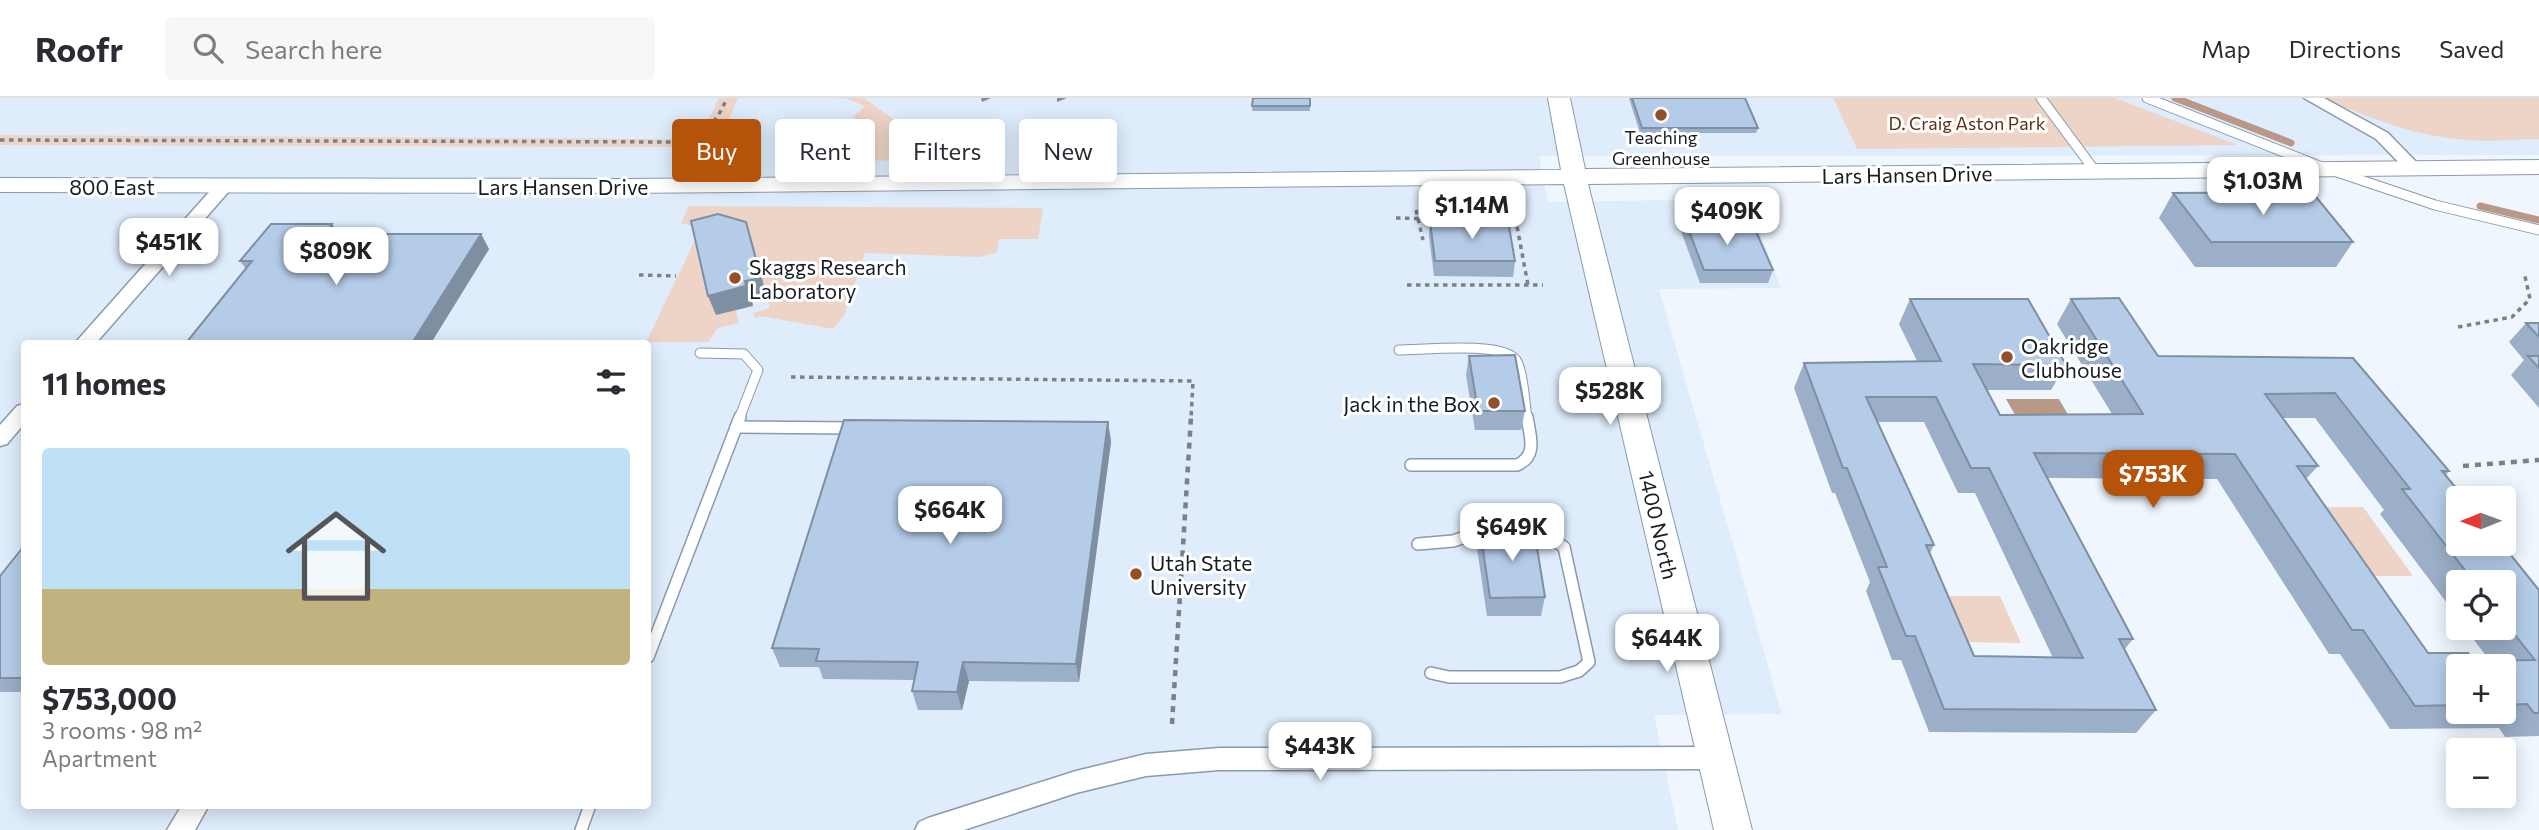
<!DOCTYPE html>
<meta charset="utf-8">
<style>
body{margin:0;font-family:Commissioner,sans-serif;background:#f7f7f7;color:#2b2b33;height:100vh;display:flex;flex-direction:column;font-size:26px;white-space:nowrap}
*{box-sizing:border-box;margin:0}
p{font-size:23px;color:#7c7c81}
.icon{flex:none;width:38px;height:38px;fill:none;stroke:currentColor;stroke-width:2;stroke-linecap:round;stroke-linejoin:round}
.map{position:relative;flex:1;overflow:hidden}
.drawer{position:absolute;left:21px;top:242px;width:630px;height:469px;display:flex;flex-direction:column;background:#fff;border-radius:7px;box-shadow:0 4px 18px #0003}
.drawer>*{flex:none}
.hud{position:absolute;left:672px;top:21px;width:665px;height:63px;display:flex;gap:14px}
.needle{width:46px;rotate:269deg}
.controls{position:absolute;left:2446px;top:388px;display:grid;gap:14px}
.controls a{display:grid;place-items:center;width:70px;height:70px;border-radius:7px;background:#fff;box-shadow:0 4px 18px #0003;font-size:35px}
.price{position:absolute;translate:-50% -60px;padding:0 16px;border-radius:14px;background:#fff;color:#222;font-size:23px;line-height:46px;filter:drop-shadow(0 2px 4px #0008)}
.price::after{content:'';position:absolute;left:50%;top:42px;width:21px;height:16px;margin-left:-10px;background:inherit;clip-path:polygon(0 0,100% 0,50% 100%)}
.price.current{background:#b45309;color:#fff}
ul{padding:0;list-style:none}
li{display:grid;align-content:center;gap:14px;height:371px;padding:0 21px}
li span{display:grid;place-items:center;height:217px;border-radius:7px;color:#555}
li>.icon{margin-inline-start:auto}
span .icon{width:126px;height:126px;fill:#fffc;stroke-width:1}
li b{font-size:30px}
h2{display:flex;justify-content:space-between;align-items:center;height:84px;padding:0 21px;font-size:30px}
.pill{padding:0 24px;border-radius:7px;background:#fff;box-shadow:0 4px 18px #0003;font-size:24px;line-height:63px}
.pill.current{background:#b45309;color:#fff}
header{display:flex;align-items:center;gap:42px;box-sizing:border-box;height:98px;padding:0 35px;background:#fff;border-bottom:2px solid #e1e1e2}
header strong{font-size:33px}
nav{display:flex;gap:38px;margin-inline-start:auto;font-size:24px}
.search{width:490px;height:63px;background:#f7f7f7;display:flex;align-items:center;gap:18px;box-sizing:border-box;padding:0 24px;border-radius:7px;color:#7c7c81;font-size:26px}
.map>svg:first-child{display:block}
.built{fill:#deecfb;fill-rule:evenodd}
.green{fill:#edd4c7}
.water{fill:#b99887}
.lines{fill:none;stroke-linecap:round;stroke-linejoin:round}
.stream{stroke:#b99887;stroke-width:7}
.lane-far1-casing{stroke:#8a9aad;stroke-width:11}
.lane-casing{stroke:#8a9aad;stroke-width:14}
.street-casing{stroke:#8a9aad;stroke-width:3}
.secondary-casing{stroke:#8a9aad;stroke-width:2}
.path-far1{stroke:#7a8188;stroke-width:3.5;stroke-dasharray:4.5 4.5;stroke-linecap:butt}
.path{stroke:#7a8188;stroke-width:4.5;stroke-dasharray:6 6;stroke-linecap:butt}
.lane-far1{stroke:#fff;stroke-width:9}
.lane{stroke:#fff;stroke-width:11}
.street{fill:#fff;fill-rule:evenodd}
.secondary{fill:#fff;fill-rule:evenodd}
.wall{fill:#9cafc8;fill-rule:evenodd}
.shaded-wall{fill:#7f8fa2}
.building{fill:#b5cce8;stroke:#7f8fa2;stroke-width:2;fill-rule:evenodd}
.poi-dot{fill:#944f25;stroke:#fff;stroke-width:2.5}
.labels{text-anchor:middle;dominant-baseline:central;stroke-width:6;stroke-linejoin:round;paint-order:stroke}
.far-park-label{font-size:18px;fill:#5d3015;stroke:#fff}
.far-poi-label{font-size:18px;fill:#171d24;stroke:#fff}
.street-label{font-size:21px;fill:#171d24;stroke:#fff}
.poi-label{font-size:21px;fill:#171d24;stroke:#fff;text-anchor:start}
</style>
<header>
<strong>Roofr</strong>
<div class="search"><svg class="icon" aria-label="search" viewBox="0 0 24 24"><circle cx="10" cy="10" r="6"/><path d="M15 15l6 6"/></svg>Search here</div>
<nav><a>Map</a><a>Directions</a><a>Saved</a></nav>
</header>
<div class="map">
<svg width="2539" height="732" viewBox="0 0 2539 732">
<rect width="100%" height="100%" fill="#eff6fe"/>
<path class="built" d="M 0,0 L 2539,0 L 2539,57 L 1539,58 L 1548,104 L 1747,101 L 1781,190 L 1659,191 L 1782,616 L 1654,617 L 1678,732 L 0,732 ZM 24,245 L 648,245 L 648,707 L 24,707 Z"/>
<g class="green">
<path d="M 719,0 L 738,0 C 727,28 717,46 684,49 L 0,47 L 0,37 L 669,41 C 702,37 706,28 719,0 Z"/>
<path d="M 835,0 L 864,0 L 900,26 C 912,21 916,20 926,29 L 917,62 L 839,63 L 855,17 L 865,8 L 848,1 Z"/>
<polygon points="1833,0 2115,0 2238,47 1857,51"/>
<path d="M 2324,0 L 2539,0 L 2539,41 C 2516,41 2492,44 2469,42 C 2417,39 2371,21 2324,0 Z"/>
<polygon points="689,108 1043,110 1038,141 999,141 997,154 980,159 865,155 844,218 833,231 760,218 755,220 753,215 770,210 751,139 737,142 715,217 736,212 739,225 718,230 708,244 646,244 701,130 681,125"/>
<polygon points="2298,409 2363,409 2413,478 2345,478"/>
<polygon points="1942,498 2000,498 2021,545 1961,544"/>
</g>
<polygon class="water" points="2006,301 2059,301 2071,322 2018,322"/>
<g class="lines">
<g class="stream">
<polyline points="2175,0 2291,45"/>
<polyline points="2480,108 2539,122"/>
</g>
<g class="lane-far1-casing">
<g id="lane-far1">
<polyline points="2041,0 2095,73"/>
<polyline points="2147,0 2322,69"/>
<polyline points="2337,74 2435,107 2539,132"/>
<path d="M 1399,252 C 1423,252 1502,243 1516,262 C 1523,272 1525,307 1527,321"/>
<polyline points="700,255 744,256 758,272 739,321"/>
</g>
</g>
<g class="lane-casing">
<g id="lane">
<polyline points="736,329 856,330"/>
<path d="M 1411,367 L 1517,367 C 1538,358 1530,338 1527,319"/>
<polyline points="1418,446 1453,443 1481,434 1494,434"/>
<polyline points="648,559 740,319"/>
<polyline points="1431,575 1449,579 1560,579 1579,573 1589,564 1564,449 1544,436 1520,434"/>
<polyline points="581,732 590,707"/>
</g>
</g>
<g class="street-casing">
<g id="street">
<polygon points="2304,0 2324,0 2388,35 2422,70 2420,74 2408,74 2376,41"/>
<polygon points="224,83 233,88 230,92 96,245 75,245 218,84"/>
<polygon points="24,306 24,326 7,346 0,348 0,327 17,308"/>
<polygon points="1715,649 1724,652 1728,660 1724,668 1715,671 1219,672 1146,678 1076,695 964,732 915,732 919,724 928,720 1076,673 1146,656 1219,650"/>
<polygon points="182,707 209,707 195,732 167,732"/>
</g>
</g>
<g class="secondary-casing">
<polygon id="secondary" points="1548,0 1570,0 1585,71 2539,62 2539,76 1588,86 1752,732 1714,732 1564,86 626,95 0,94 0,80 626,81 1561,72"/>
</g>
<g class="path-far1">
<path d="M 0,42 L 679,44 C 706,37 716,25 727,0"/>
<polyline points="687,42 705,67"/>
<polyline points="1416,112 1423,142"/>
<polyline points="1396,120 1516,123 1528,187"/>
<polyline points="639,177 676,178"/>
<polyline points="1407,187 1543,187"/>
<polyline points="2458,229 2512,219 2530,201 2524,174"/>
<polyline points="791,279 1193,283 1191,321"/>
</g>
<g class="path">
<polyline points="2463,368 2539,362"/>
<polyline points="1172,626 1191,319"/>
</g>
<use href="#lane-far1" class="lane-far1"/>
<use href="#lane" class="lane"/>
<use href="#street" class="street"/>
<use href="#secondary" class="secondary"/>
</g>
<g class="wall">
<polygon points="1253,0 1310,0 1310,13 1252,13"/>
<polygon points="1629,0 1745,0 1758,30 1756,35 1640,35"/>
<polygon points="2173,95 2353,144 2336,169 2195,169 2159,120"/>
<polygon points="1681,112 1773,172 1768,185 1700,185 1678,125"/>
<polygon points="1430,123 1515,163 1513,179 1434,178 1429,138"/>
<polygon points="332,126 338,136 481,136 489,151 431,245 186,245 246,171 240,163"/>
<path d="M 1910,201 L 2066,267 L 2051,292 L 1986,292 L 2000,317 L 2112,316 L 2057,226 L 2071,201 L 2158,258 L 2353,260 L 2449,373 L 2446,377 L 2539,492 L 2539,638 L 2505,639 L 2499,630 L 2390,631 L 2340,556 L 2329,556 L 2217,381 L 2048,380 L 2133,541 L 2124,552 L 2156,612 L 2136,635 L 1929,634 L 1901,562 L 1892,562 L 1866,493 L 1870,484 L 1835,395 L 1832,395 L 1794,290 L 1804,265 L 1917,263 L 1899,226 ZM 2283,320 L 2315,320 L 2384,412 L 2380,416 L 2459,521 L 2459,485 L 2504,485 L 2504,530 L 2465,530 L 2490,563 L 2474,563 L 2428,555 L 2306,381 L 2318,368 ZM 1877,324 L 1924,324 L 1958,395 L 1975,395 L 2053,560 L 1974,558 L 1930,455 L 1934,447 ZM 2459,569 L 2504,569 L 2504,614 L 2459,614 Z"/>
<polygon points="2526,225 2539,225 2539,310 2511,277 2524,262 2509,244"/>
<polygon points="1469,258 1525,313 1521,332 1475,332 1466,277"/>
<polygon points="1108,324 1111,344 1079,584 969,583 962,612 918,612 912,593 914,582 823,581 819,569 780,569 772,550"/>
<polygon points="1480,431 1545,499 1541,518 1487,518 1477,450"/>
<polygon points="24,448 24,594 0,594 0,478"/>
</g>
<g class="shaded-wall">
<polygon points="981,0 991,0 982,4"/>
<polygon points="1057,0 1067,0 1057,4"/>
<polygon points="746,124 752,143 767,199 752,202 753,208 716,217 708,198"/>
<polygon points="332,126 341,141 325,136"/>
<polygon points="481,136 489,151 431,245 412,245"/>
<polygon points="1108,324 1111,344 1079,584 1076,566"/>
<polygon points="963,564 969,583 962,612 957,594"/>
</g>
<g class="building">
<polygon points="1253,0 1310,0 1310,8 1252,8"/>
<polygon points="1632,0 1745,0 1758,30 1642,30"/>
<polygon points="2312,94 2353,144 2211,144 2173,95"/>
<polygon points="1681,112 1719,132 1755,131 1773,172 1704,172"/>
<polygon points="718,116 746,124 761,180 745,183 746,188 708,198 691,123"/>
<polygon points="1430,123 1508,123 1515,163 1435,163"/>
<polygon points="271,126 332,126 325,136 481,136 412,245 186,245 252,163 240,163"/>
<path d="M 2119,200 L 2158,258 L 2353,260 L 2449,373 L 2442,373 L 2465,401 L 2459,401 L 2459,446 L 2502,446 L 2539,492 L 2539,615 L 2534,615 L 2527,606 L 2504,607 L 2504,569 L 2459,569 L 2459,607 L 2415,608 L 2363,532 L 2352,532 L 2235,356 L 2034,355 L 2133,541 L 2119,541 L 2156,612 L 1944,611 L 1915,538 L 1906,538 L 1878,469 L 1887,469 L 1847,370 L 1843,370 L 1804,265 L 1941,263 L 1910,201 L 2028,201 L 2066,267 L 1973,266 L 2000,317 L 2143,316 L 2071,201 ZM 2335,295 L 2410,391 L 2402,391 L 2475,485 L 2504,485 L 2504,523 L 2535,562 L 2474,563 L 2468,555 L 2428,555 L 2297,368 L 2318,368 L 2265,296 ZM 1866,299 L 1936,299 L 1971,370 L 1989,370 L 2083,560 L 1974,558 L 1926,447 L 1934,447 Z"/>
<polygon points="2526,225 2539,225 2539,239"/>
<polygon points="1515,257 1525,313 1478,313 1469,258"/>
<polygon points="2528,258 2539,258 2539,270"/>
<polygon points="844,322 1108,324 1076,566 963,564 957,594 912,593 918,564 816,563 819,551 772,550"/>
<polygon points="1480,431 1534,431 1545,499 1490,500"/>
<polygon points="24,448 24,580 0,580 0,478"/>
</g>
<g class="poi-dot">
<circle cx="1661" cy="17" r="7"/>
<circle cx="735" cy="180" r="7"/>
<circle cx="2007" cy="259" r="7"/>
<circle cx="1494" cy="305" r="7"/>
<circle cx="1136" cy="476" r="7"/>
</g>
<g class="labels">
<g class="far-park-label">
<text x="1967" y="25">D. Craig Aston Park</text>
</g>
<g class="far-poi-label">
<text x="1661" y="39">Teaching<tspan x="1661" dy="21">Greenhouse</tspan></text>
</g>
<g class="street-label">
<text transform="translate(1907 76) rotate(-1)">Lars Hansen Drive</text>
<text x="112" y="88">800 East</text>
<text x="563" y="88">Lars Hansen Drive</text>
<text transform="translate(1659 427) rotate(77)">1400 North</text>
</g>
<g class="poi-label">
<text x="749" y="168">Skaggs Research<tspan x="749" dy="24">Laboratory</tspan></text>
<text x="2021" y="247">Oakridge<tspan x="2021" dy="24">Clubhouse</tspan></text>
<text x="1480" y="305" text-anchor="end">Jack in the Box</text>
<text x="1150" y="464">Utah State<tspan x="1150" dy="24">University</tspan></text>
</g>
</g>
</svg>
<div class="controls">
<a><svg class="needle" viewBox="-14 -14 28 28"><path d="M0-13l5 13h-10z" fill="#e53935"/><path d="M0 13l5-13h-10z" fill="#7c7c81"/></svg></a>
<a><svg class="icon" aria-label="locate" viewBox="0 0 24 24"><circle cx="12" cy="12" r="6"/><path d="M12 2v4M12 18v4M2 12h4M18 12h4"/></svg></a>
<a>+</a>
<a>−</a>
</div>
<b class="price" style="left:2263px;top:119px">$1.03M</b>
<b class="price" style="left:1472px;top:143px">$1.14M</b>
<b class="price" style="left:1727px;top:149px">$409K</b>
<b class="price" style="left:169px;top:180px">$451K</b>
<b class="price" style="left:336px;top:189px">$809K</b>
<b class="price" style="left:1610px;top:329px">$528K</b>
<b class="price current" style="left:2153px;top:412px">$753K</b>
<b class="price" style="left:950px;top:448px">$664K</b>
<b class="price" style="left:1512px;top:465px">$649K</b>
<b class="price" style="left:1667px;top:576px">$644K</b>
<b class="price" style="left:1320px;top:684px">$443K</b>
<div class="hud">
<a class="pill current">Buy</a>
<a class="pill">Rent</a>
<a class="pill">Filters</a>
<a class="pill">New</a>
</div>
<section class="drawer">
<h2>11 homes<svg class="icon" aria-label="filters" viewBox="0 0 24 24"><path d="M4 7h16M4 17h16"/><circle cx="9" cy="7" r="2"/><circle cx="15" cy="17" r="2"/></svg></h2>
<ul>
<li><span style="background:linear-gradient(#bfe0f5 65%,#c2b280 0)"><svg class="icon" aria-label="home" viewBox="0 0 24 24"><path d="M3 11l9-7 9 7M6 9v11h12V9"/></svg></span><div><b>$753,000</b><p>3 rooms · 98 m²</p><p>Apartment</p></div></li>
</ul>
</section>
</div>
